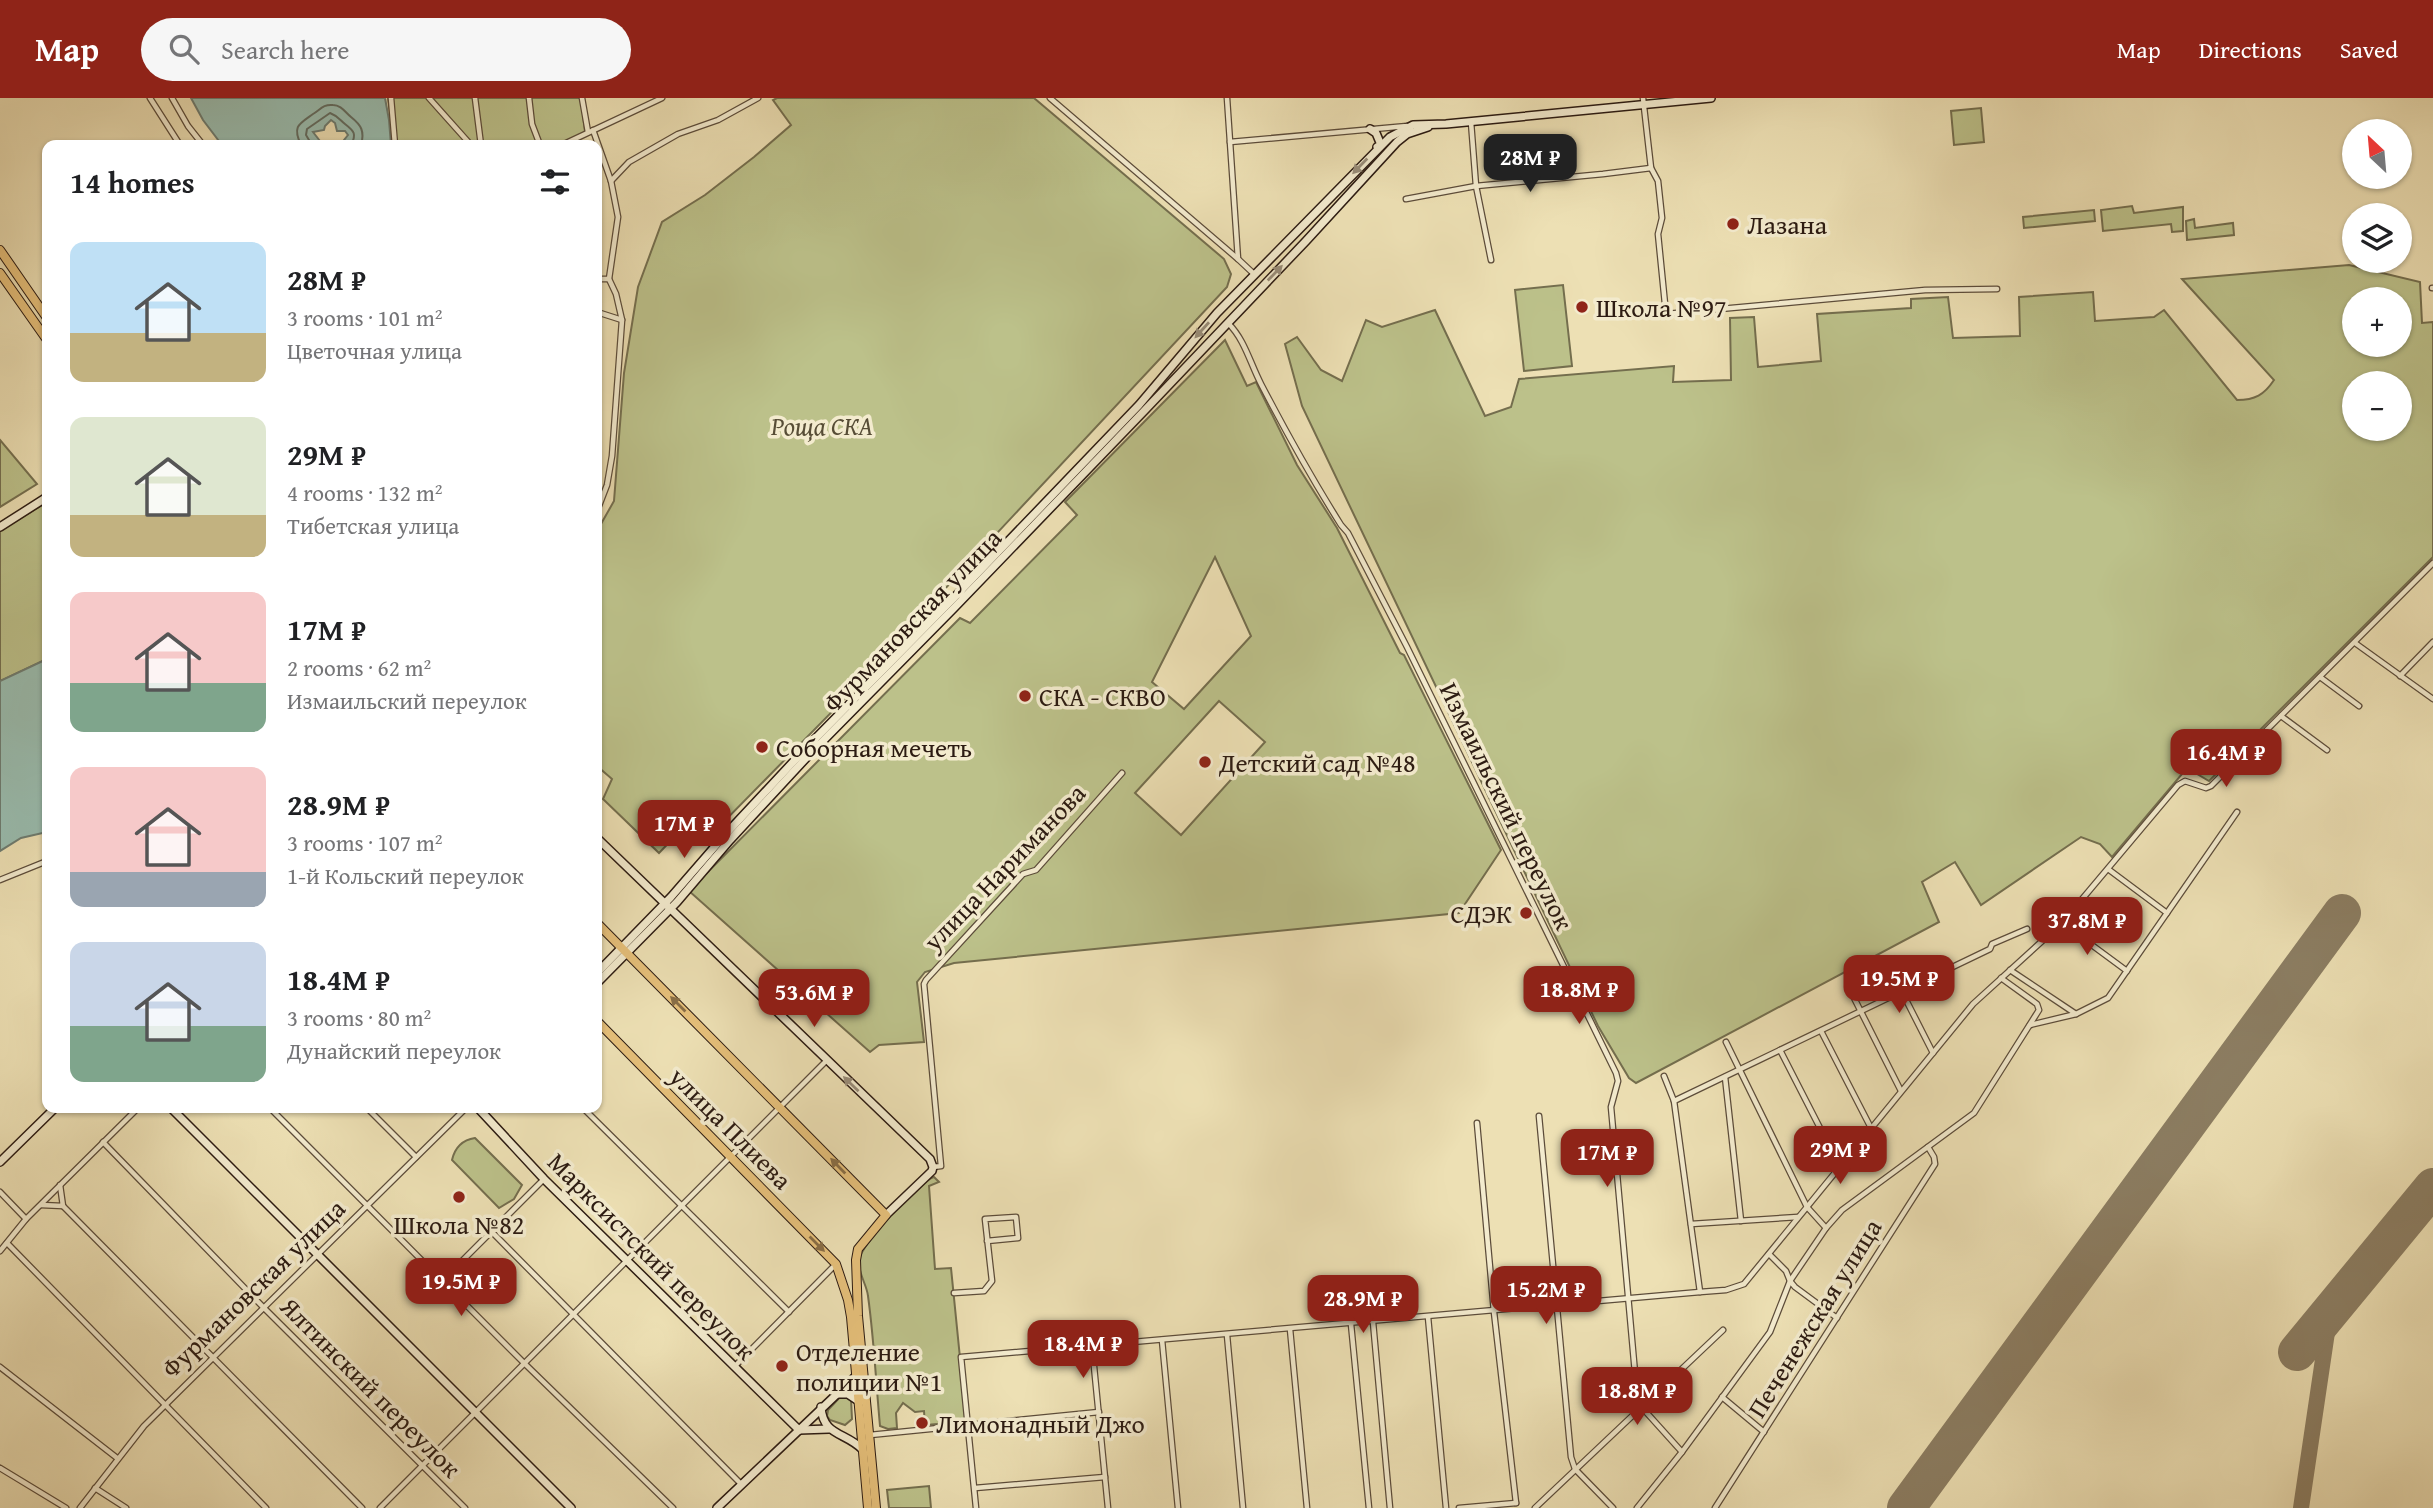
<!DOCTYPE html>
<meta charset="utf-8">
<style>
body{margin:0;font-family:"Gentium Book Plus",serif;background:#f6f6f6;color:#202124;height:100vh;display:flex;flex-direction:column;font-size:26px;white-space:nowrap}
*{box-sizing:border-box;margin:0}
p{font-size:23px;color:#757577}
.icon{flex:none;width:38px;height:38px;fill:none;stroke:currentColor;stroke-width:2;stroke-linecap:round;stroke-linejoin:round}
.map{position:relative;flex:1;overflow:hidden}
.sheet{position:absolute;left:42px;top:42px;width:560px;height:973px;display:flex;flex-direction:column;background:#fff;border-radius:14px;box-shadow:0 2px 5px #0004}
.sheet>*{flex:none}
.needle{width:46px;rotate:334deg}
.buttons{position:absolute;left:2342px;top:21px;display:grid;gap:14px}
.buttons a{display:grid;place-items:center;width:70px;height:70px;border-radius:50%;background:#fff;box-shadow:0 2px 5px #0004;font-size:35px}
.price{position:absolute;translate:-50% -60px;padding:0 16px;border-radius:14px;background:#8f2418;color:#fff;font-size:23px;line-height:46px;filter:drop-shadow(0 2px 4px #0008)}
.price::after{content:'';position:absolute;left:50%;top:42px;width:21px;height:16px;margin-left:-10px;background:inherit;clip-path:polygon(0 0,100% 0,50% 100%)}
.price.current{background:#222;color:#fff}
ul{padding:0;list-style:none}
li{display:flex;align-items:center;gap:21px;height:175px;padding:0 28px}
li span{display:grid;place-items:center;flex:none;width:196px;height:140px;border-radius:14px;color:#555}
li>.icon{margin-inline-start:auto}
span .icon{width:84px;height:84px;fill:#fffc;stroke-width:1}
li b{font-size:30px}
h2{display:flex;justify-content:space-between;align-items:center;height:84px;padding:0 28px;font-size:30px}
header{display:flex;align-items:center;gap:42px;box-sizing:border-box;height:98px;padding:0 35px;background:#8f2418;color:#fff}
header strong{font-size:33px}
nav{display:flex;gap:38px;margin-inline-start:auto;font-size:24px}
.search{width:490px;height:63px;background:#f6f6f6;display:flex;align-items:center;gap:18px;box-sizing:border-box;padding:0 24px;border-radius:38px;color:#757577;font-size:26px}
.map>svg:first-child{display:block}
.green{fill:#bcc18a;stroke:#746e4e;stroke-width:2;fill-rule:evenodd}
.water{fill:#99bdb0;stroke:#6d7c71;stroke-width:2}
.lines{fill:none;stroke-linecap:round;stroke-linejoin:round}
.shore{stroke:#626c61;stroke-width:2}
.taxiway{stroke:#8c7e63;stroke-width:16}
.runway{stroke:#8c7e63;stroke-width:38}
.street-casing{stroke:#5c4c3a;stroke-width:7}
.secondary-casing{stroke:#2c1b12;stroke-width:10}
.primary-casing{stroke:#2c1b12;stroke-width:10}
.street{stroke:#f3ebce;stroke-width:4.5}
.secondary{stroke:#f3ebce;stroke-width:7}
.primary{stroke:#e6c07a;stroke-width:8}
.oneway{fill:#998d79}
.oneway2{fill:#896e46}
.poi-dot{fill:#8f2418;stroke:#f3ebce;stroke-width:2.5}
.labels{text-anchor:middle;dominant-baseline:central;stroke-width:7;stroke-linejoin:round;paint-order:stroke}
.poi-label{font-size:26px;fill:#2c1b12;stroke:#f3ebce;text-anchor:start}
.park-label{font-size:26px;font-style:italic;fill:#574d36;stroke:#f3ebce}
.street-label{font-size:26px;fill:#2c1b12;stroke:#f3ebce}
</style>
<header>
<strong>Map</strong>
<div class="search"><svg class="icon" aria-label="search" viewBox="0 0 24 24"><circle cx="10" cy="10" r="6"/><path d="M15 15l6 6"/></svg>Search here</div>
<nav><a>Map</a><a>Directions</a><a>Saved</a></nav>
</header>
<div class="map">
<svg width="2433" height="1410" viewBox="0 0 2433 1410">
<rect width="100%" height="100%" fill="#ede0b4"/>
<filter id="stains"><feTurbulence type="fractalNoise" baseFrequency=".00286" numOctaves="4"/><feColorMatrix values="0 0 0 0 .2 0 0 0 0 .09 0 0 0 0 .02 0 0 0 .5 -.17"/></filter>
<radialGradient id="worn" r=".72"><stop offset=".6" stop-color="#630" stop-opacity="0"/><stop offset="1" stop-color="#630" stop-opacity=".3"/></radialGradient>
<g class="green">
<polygon points="388,0 581,0 585,34 560,47 394,47"/>
<polygon points="777,0 1034,0 1224,161 1231,176 1227,189 941,495 930,514 703,745 680,733 659,755 603,701 612,681 597,668 597,433 614,403 624,275 638,189 662,124 705,97 754,59 791,27 773,2"/>
<polygon points="1981,10 1984,44 1954,47 1951,13"/>
<polygon points="2132,108 2134,115 2183,109 2183,133 2172,134 2171,126 2103,133 2101,112"/>
<polygon points="2094,112 2095,123 2024,130 2023,119"/>
<polygon points="2194,121 2195,130 2233,125 2234,137 2187,142 2186,123"/>
<path d="M 2349,167 L 2420,184 L 2422,225 L 2433,224 L 2433,459 L 2209,683 L 2187,670 L 2112,759 L 2100,746 L 2081,739 L 1981,807 L 1955,764 L 1922,784 L 1939,824 L 1636,985 L 1629,980 L 1598,928 L 1302,308 L 1285,246 L 1297,239 L 1321,272 L 1342,283 L 1366,222 L 1382,229 L 1435,212 L 1485,318 L 1511,309 L 1519,281 L 1674,268 L 1673,284 L 1731,282 L 1730,220 L 1754,219 L 1758,269 L 1821,263 L 1817,216 L 1911,210 L 1911,201 L 1948,199 L 1953,240 L 2020,238 L 2019,199 L 2093,194 L 2095,223 L 2154,219 L 2164,212 L 2237,302 C 2255,302 2264,297 2274,282 L 2182,181 ZM 2354,201 L 2399,201 L 2399,247 L 2354,247 ZM 2354,285 L 2399,285 L 2399,331 L 2354,331 Z"/>
<polygon points="1563,187 1572,268 1524,273 1515,192"/>
<path d="M 1225,242 L 1247,288 L 1256,284 L 1297,367 L 1337,430 L 1400,555 L 1404,557 L 1501,752 L 1459,815 L 954,865 L 925,874 L 917,884 L 924,944 L 879,947 L 870,954 L 689,793 L 960,520 L 970,525 L 1077,417 L 1065,404 ZM 1215,459 L 1251,538 L 1184,611 L 1152,584 ZM 1219,603 L 1265,644 L 1181,737 L 1135,695 Z"/>
<polygon points="0,342 37,386 0,409"/>
<polygon points="47,404 47,561 0,583 0,433"/>
<path d="M 475,1040 L 522,1087 L 514,1101 L 499,1110 L 452,1062 C 455,1049 462,1042 475,1040 Z"/>
<path d="M 934,1079 L 939,1084 L 929,1088 L 935,1171 L 951,1170 L 966,1320 L 963,1324 L 925,1327 L 924,1313 L 915,1314 L 903,1305 L 896,1315 L 897,1330 L 888,1331 L 880,1328 C 876,1285 874,1241 868,1198 C 867,1187 857,1173 859,1162 C 861,1146 919,1083 934,1079 Z"/>
<polygon points="842,1297 851,1301 852,1321 845,1327 830,1322 827,1318 828,1312"/>
<polygon points="929,1388 931,1410 889,1410 887,1392"/>
</g>
<g class="water">
<polygon points="191,0 385,0 389,22 391,47 340,47 348,37 345,33 337,33 335,25 331,22 325,28 324,32 313,34 320,43 318,47 222,47 203,22"/>
<polygon points="47,561 47,734 21,740 0,753 0,583"/>
</g>
<g class="lines">
<g class="shore">
<path d="M 301,47 C 292,28 299,26 313,16 C 320,12 323,6 333,7 C 341,7 345,14 351,19 C 361,27 365,33 361,47"/>
<path d="M 312,47 L 306,37 L 307,31 L 330,15 C 338,18 340,22 345,26 C 354,33 357,36 351,47"/>
</g>
<polyline class="taxiway" points="2301,1410 2330,1214"/>
<g class="runway">
<polyline points="2297,1254 2433,1089"/>
<polyline points="1906,1410 2342,815"/>
</g>
<g class="street-casing">
<g id="street">
<polyline points="150,0 180,47"/>
<polyline points="172,0 188,28 203,47"/>
<polyline points="391,0 395,47"/>
<polyline points="429,0 471,47"/>
<polyline points="475,0 481,47"/>
<polyline points="529,0 532,26 540,47"/>
<polyline points="582,0 588,34"/>
<polyline points="1050,0 1238,161"/>
<polyline points="1227,0 1238,161 1254,176"/>
<polyline points="1643,0 1651,70 1658,83 1662,120 1658,136 1666,216 1925,192 1997,191"/>
<polyline points="1471,24 1476,88 1491,162"/>
<polyline points="593,32 611,83 618,119 609,181 616,196 622,222 612,358 607,387 597,413"/>
<polyline points="1230,44 1407,28"/>
<polyline points="562,47 662,0"/>
<polyline points="611,83 629,64 678,36 718,22 758,0"/>
<polyline points="1406,101 1476,88 1603,76 1651,70"/>
<polyline points="597,181 609,181"/>
<polyline points="2432,190 2433,190"/>
<polyline points="597,214 622,222"/>
<path d="M 1228,225 C 1245,242 1250,265 1261,286 C 1286,334 1312,381 1341,427 L 1348,435 L 1407,549 L 1616,975 L 1618,983 L 1611,1009 L 1637,1297 L 1646,1314 L 1682,1354"/>
<polyline points="2355,545 2433,601"/>
<polyline points="2400,578 2433,544"/>
<polyline points="2320,579 2359,608"/>
<polyline points="2281,618 2327,652"/>
<polyline points="2108,771 2167,815"/>
<polyline points="0,782 47,763"/>
<polyline points="2062,825 2127,873"/>
<polyline points="1893,867 1902,894 1933,955"/>
<polyline points="2010,872 2076,916"/>
<polyline points="1851,894 1901,993"/>
<polyline points="2030,927 2076,916 2108,900 2237,714"/>
<polyline points="1821,933 1871,1030"/>
<polyline points="1726,944 1807,1109 1826,1130"/>
<polyline points="1780,952 1840,1069"/>
<polyline points="1664,978 1674,1003 1700,1194"/>
<polyline points="1725,979 1741,1123"/>
<polyline points="1674,1003 1990,851 1992,846 2027,831"/>
<polyline points="270,1010 524,1265 673,1410"/>
<polyline points="367,1010 416,1059"/>
<polyline points="583,1010 789,1214"/>
<polyline points="1539,1018 1571,1359 1575,1371 1613,1410"/>
<polyline points="1477,1025 1494,1214 1516,1405"/>
<polyline points="103,1044 264,1210 465,1410"/>
<polyline points="933,1069 941,1068 924,886 926,882 1023,776 1036,772 1122,675"/>
<polyline points="0,1094 26,1121"/>
<polyline points="41,1107 63,1108 60,1087"/>
<polyline points="63,1108 362,1410"/>
<polyline points="1691,1126 1798,1119"/>
<polyline points="492,1134 742,1387"/>
<polyline points="7,1145 266,1410"/>
<polyline points="0,1153 26,1121 138,1010"/>
<polyline points="1769,1156 1786,1173 1790,1183 1795,1189 1837,1220"/>
<polyline points="442,1183 544,1081"/>
<polyline points="954,1195 984,1193 992,1183 985,1121 1016,1119 1018,1140 987,1143"/>
<polyline points="1428,1219 1446,1410"/>
<polyline points="1373,1224 1390,1410"/>
<polyline points="1351,1226 1369,1410"/>
<polyline points="1290,1231 1307,1410"/>
<polyline points="1227,1237 1243,1410"/>
<polyline points="1162,1242 1178,1410"/>
<polyline points="1092,1248 1108,1410"/>
<polyline points="0,1269 117,1360"/>
<polyline points="734,1269 836,1166"/>
<polyline points="1722,1299 1764,1334"/>
<polyline points="870,1337 1099,1314"/>
<polyline points="0,1370 66,1410"/>
<polyline points="95,1390 126,1410"/>
<polyline points="975,1390 1105,1379"/>
<polyline points="80,1410 144,1328 466,1010"/>
<polyline points="380,1410 827,962"/>
<polyline points="976,1410 961,1259 1700,1194 1726,1192 1744,1186 1973,906 2062,825 2178,687 2185,683 2206,690 2211,688 2433,465"/>
<polyline points="1459,1410 1516,1405"/>
<polyline points="1535,1410 1723,1232"/>
<polyline points="1637,1410 1682,1354 1770,1234 1790,1183 1826,1130 1842,1112 1974,1015 2039,912 2037,906 2001,880"/>
<polyline points="1715,1410 1935,1066 1934,1059 1928,1049"/>
</g>
</g>
<g class="secondary-casing">
<g id="secondary">
<polyline points="1370,31 1376,35 1381,47 1377,49"/>
<polyline points="0,429 47,399"/>
<polyline points="597,740 930,1061 933,1069 932,1073 886,1117"/>
<polyline points="597,875 671,799 724,738 809,647 949,505 1139,307 1217,215 1390,39 1413,27 1446,26 1711,0"/>
<polyline points="597,885 677,804 730,742 808,658 954,510 1145,312 1306,143 1397,44 1407,36 1428,29"/>
<polyline points="171,1010 571,1410"/>
<polyline points="478,1010 544,1081 799,1332"/>
<polyline points="0,1064 55,1010"/>
<polyline points="836,1296 848,1296 860,1304"/>
<path d="M 821,1309 C 823,1338 845,1334 862,1351"/>
<polyline points="799,1332 829,1331"/>
<polyline points="717,1410 856,1278"/>
</g>
</g>
<g class="primary-casing">
<g id="primary">
<polyline points="0,152 47,220"/>
<polyline points="0,175 47,242"/>
<polyline points="597,825 886,1117 858,1151 856,1162 858,1218 876,1410"/>
<polyline points="597,923 836,1166 848,1202 851,1219 868,1410"/>
</g>
</g>
<use href="#street" class="street"/>
<use href="#secondary" class="secondary"/>
<use href="#primary" class="primary"/>
</g>
<defs><path id="oneway-solid" d="M-6-.8H1V-3.2L6.5 0L1 3.2V.8H-6Z" transform="scale(1.75)"/></defs>
<g class="oneway">
<use href="#oneway-solid" transform="translate(1360 68) rotate(134)"/>
<use href="#oneway-solid" transform="translate(1275 175) rotate(-46)"/>
<use href="#oneway-solid" transform="translate(1202 232) rotate(132)"/>
<use href="#oneway-solid" transform="translate(851 986) rotate(-136)"/>
</g>
<g class="oneway2">
<use href="#oneway-solid" transform="translate(678 906) rotate(-135)"/>
<use href="#oneway-solid" transform="translate(838 1068) rotate(-134)"/>
<use href="#oneway-solid" transform="translate(817 1146) rotate(45)"/>
</g>
<g class="poi-dot">
<circle cx="1733" cy="126" r="7"/>
<circle cx="1582" cy="209" r="7"/>
<circle cx="1025" cy="598" r="7"/>
<circle cx="762" cy="649" r="7"/>
<circle cx="1205" cy="664" r="7"/>
<circle cx="1526" cy="815" r="7"/>
<circle cx="459" cy="1099" r="7"/>
<circle cx="782" cy="1268" r="7"/>
<circle cx="922" cy="1325" r="7"/>
</g>
<g class="labels">
<g class="poi-label">
<text x="1747" y="126">Лазана</text>
<text x="1596" y="209">Школа №97</text>
<text x="1039" y="598">СКА - СКВО</text>
<text x="776" y="649">Соборная мечеть</text>
<text x="1219" y="664">Детский сад №48</text>
<text x="1512" y="815" text-anchor="end">СДЭК</text>
<text x="459" y="1126" text-anchor="middle">Школа №82</text>
<text x="796" y="1253">Отделение<tspan x="796" dy="30">полиции №1</tspan></text>
<text x="936" y="1325">Лимонадный Джо</text>
</g>
<g class="park-label">
<text x="822" y="327">Роща СКА</text>
</g>
<g class="street-label">
<text transform="translate(912 522) rotate(-46)">Фурмановская улица</text>
<text transform="translate(1507 708) rotate(64)">Измаильский переулок</text>
<text transform="translate(1004 769) rotate(-46)">улица Нариманова</text>
<text transform="translate(731 1030) rotate(45)">улица Плиева</text>
<text transform="translate(652 1158) rotate(45)">Марксистский переулок</text>
<text transform="translate(253 1190) rotate(-44)">Фурмановская улица</text>
<text transform="translate(1814 1220) rotate(-58)">Печенежская улица</text>
<text transform="translate(371 1289) rotate(45)">Ялтинский переулок</text>
</g>
</g>
<rect width="100%" height="100%" filter="url(#stains)"/>
<rect width="100%" height="100%" fill="url(#worn)"/>
</svg>
<div class="buttons">
<a><svg class="needle" viewBox="-14 -14 28 28"><path d="M0-13l5 13h-10z" fill="#e53935"/><path d="M0 13l5-13h-10z" fill="#757577"/></svg></a>
<a><svg class="icon" aria-label="layers" viewBox="0 0 24 24"><path d="M12 4l9 5-9 5-9-5zM3 14l9 5 9-5"/></svg></a>
<a>+</a>
<a>−</a>
</div>
<b class="price current" style="left:1530px;top:96px">28M ₽</b>
<b class="price" style="left:2226px;top:691px">16.4M ₽</b>
<b class="price" style="left:684px;top:762px">17M ₽</b>
<b class="price" style="left:2087px;top:859px">37.8M ₽</b>
<b class="price" style="left:1899px;top:917px">19.5M ₽</b>
<b class="price" style="left:1579px;top:928px">18.8M ₽</b>
<b class="price" style="left:814px;top:931px">53.6M ₽</b>
<b class="price" style="left:1840px;top:1088px">29M ₽</b>
<b class="price" style="left:1607px;top:1091px">17M ₽</b>
<b class="price" style="left:461px;top:1220px">19.5M ₽</b>
<b class="price" style="left:1546px;top:1228px">15.2M ₽</b>
<b class="price" style="left:1363px;top:1237px">28.9M ₽</b>
<b class="price" style="left:1083px;top:1282px">18.4M ₽</b>
<b class="price" style="left:1637px;top:1329px">18.8M ₽</b>
<section class="sheet">
<h2>14 homes<svg class="icon" aria-label="filters" viewBox="0 0 24 24"><path d="M4 7h16M4 17h16"/><circle cx="9" cy="7" r="2"/><circle cx="15" cy="17" r="2"/></svg></h2>
<ul>
<li><span style="background:linear-gradient(#bfe0f5 65%,#c2b280 0)"><svg class="icon" aria-label="home" viewBox="0 0 24 24"><path d="M3 11l9-7 9 7M6 9v11h12V9"/></svg></span><div><b>28M ₽</b><p>3 rooms · 101 m²</p><p>Цветочная улица</p></div></li>
<li><span style="background:linear-gradient(#dfe7d0 70%,#c2b280 0)"><svg class="icon" aria-label="home" viewBox="0 0 24 24"><path d="M3 11l9-7 9 7M6 9v11h12V9"/></svg></span><div><b>29M ₽</b><p>4 rooms · 132 m²</p><p>Тибетская улица</p></div></li>
<li><span style="background:linear-gradient(#f6c9c9 65%,#7fa58c 0)"><svg class="icon" aria-label="home" viewBox="0 0 24 24"><path d="M3 11l9-7 9 7M6 9v11h12V9"/></svg></span><div><b>17M ₽</b><p>2 rooms · 62 m²</p><p>Измаильский переулок</p></div></li>
<li><span style="background:linear-gradient(#f6c9c9 75%,#9aa5b1 0)"><svg class="icon" aria-label="home" viewBox="0 0 24 24"><path d="M3 11l9-7 9 7M6 9v11h12V9"/></svg></span><div><b>28.9M ₽</b><p>3 rooms · 107 m²</p><p>1-й Кольский переулок</p></div></li>
<li><span style="background:linear-gradient(#c9d6e8 60%,#7fa58c 0)"><svg class="icon" aria-label="home" viewBox="0 0 24 24"><path d="M3 11l9-7 9 7M6 9v11h12V9"/></svg></span><div><b>18.4M ₽</b><p>3 rooms · 80 m²</p><p>Дунайский переулок</p></div></li>
</ul>
</section>
</div>
